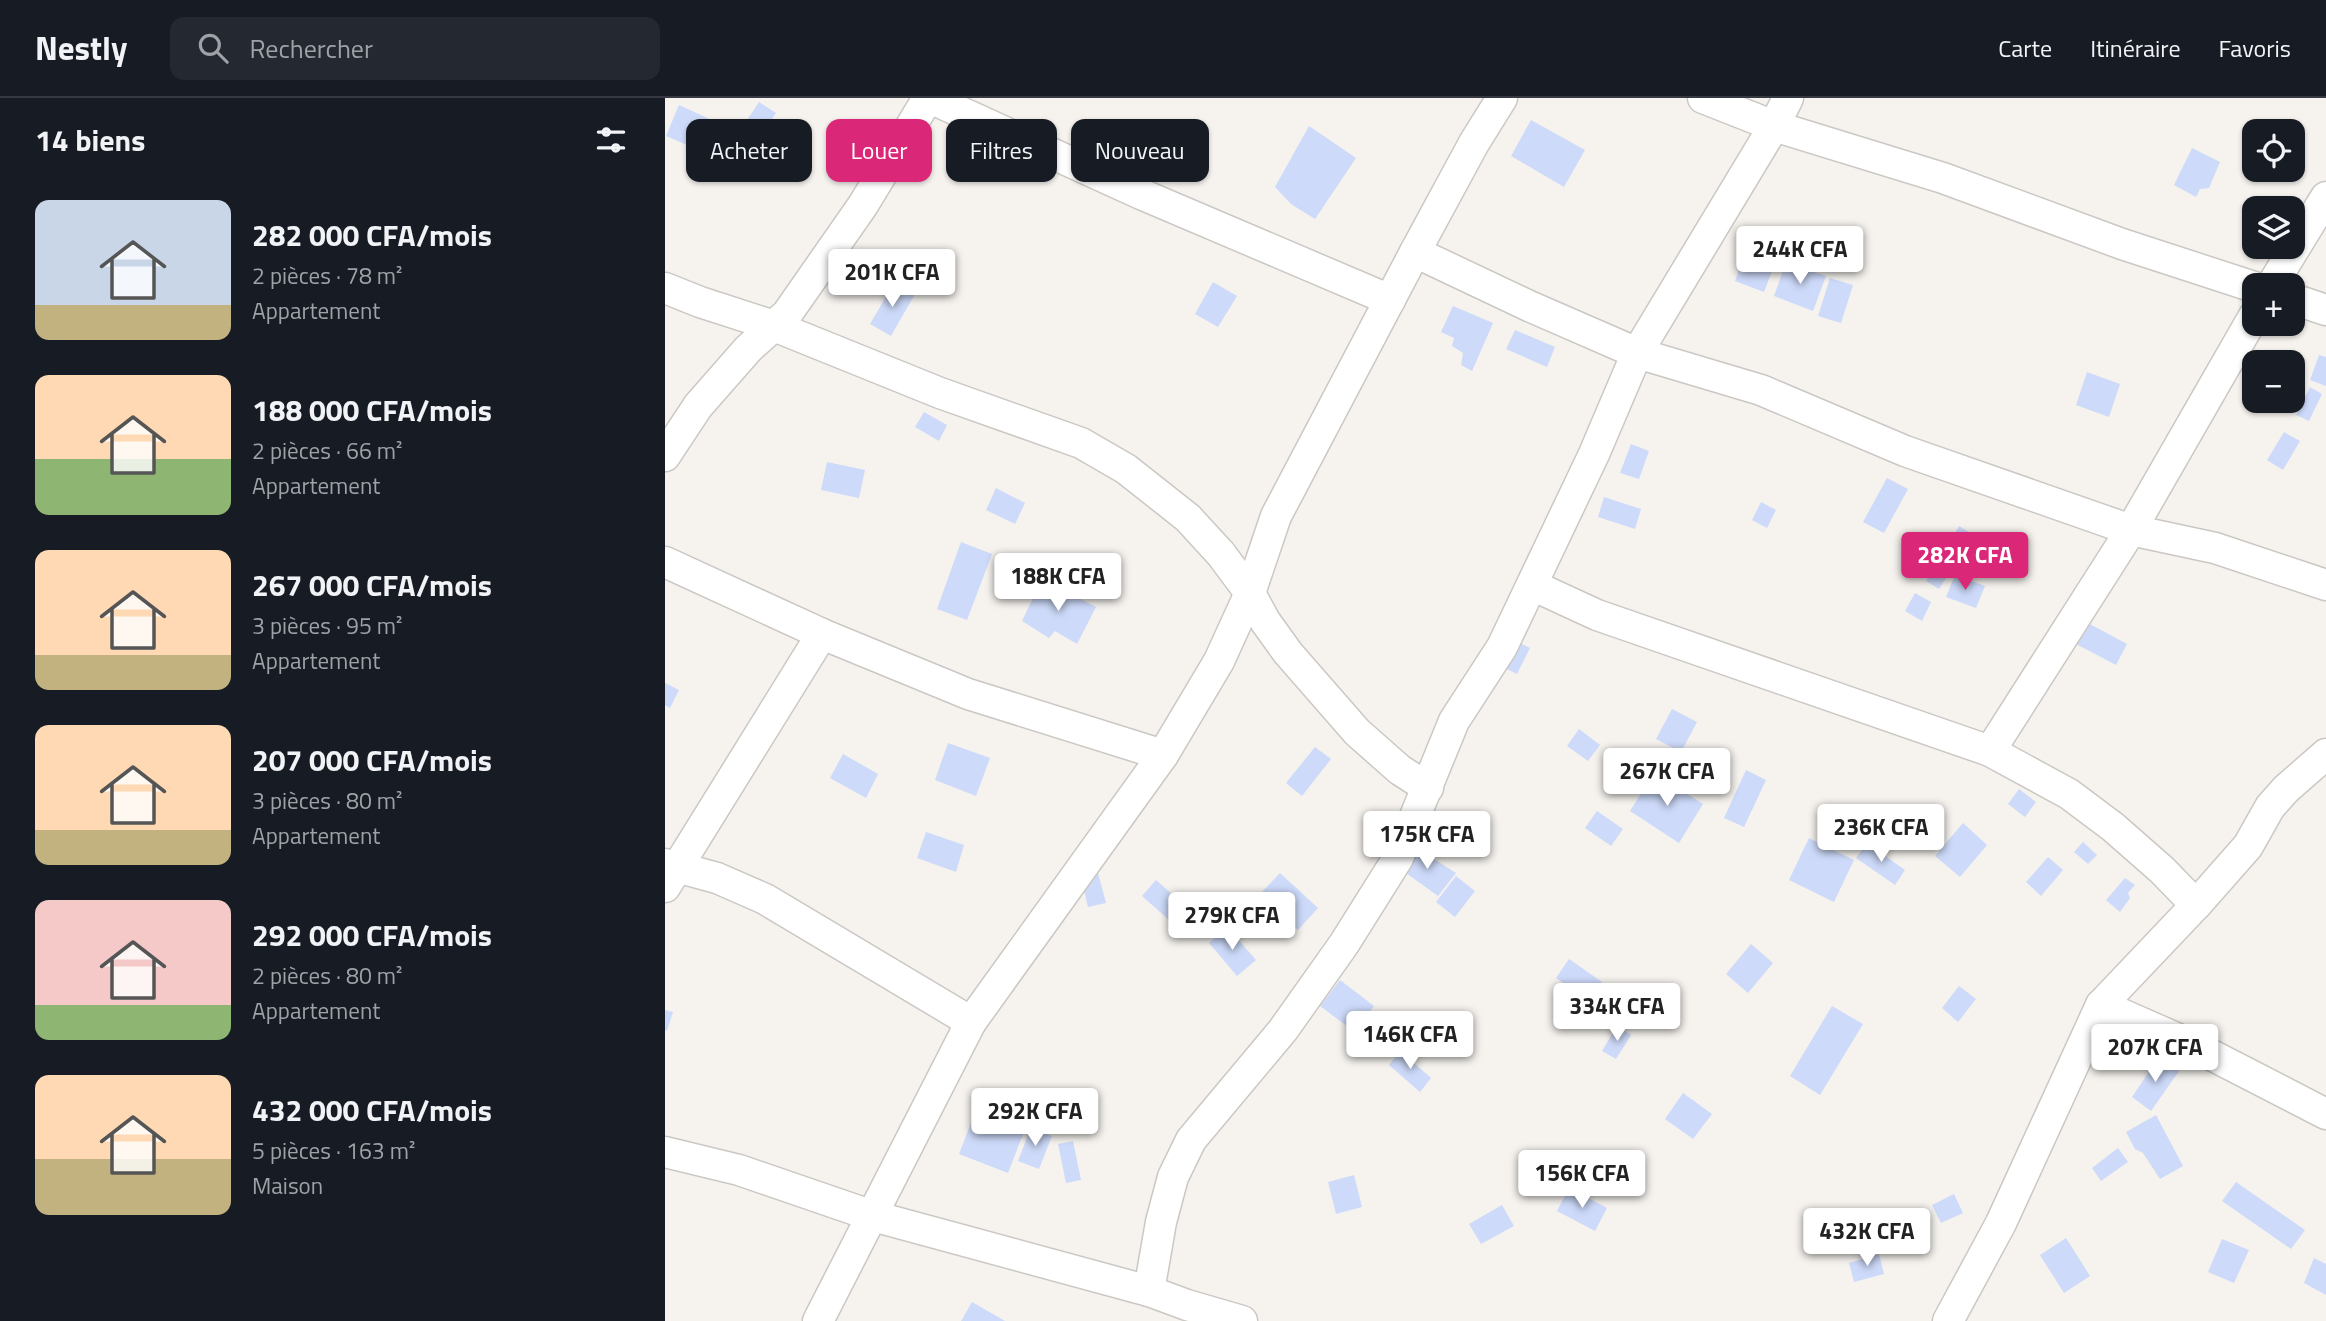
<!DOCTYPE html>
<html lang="fr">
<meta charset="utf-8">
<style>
body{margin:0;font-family:"Titillium Web",sans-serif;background:#242831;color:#f1f3f6;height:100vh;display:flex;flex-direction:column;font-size:26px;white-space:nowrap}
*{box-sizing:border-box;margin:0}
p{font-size:23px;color:#9ea1a6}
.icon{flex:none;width:38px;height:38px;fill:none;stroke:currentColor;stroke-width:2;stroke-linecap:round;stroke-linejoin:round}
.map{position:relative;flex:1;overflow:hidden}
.details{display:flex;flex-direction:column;background:#171b24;width:665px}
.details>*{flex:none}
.hud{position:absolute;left:21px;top:21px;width:665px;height:63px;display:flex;gap:14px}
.fabs{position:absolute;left:1577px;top:21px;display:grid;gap:14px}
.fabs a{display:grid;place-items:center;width:63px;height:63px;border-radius:14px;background:#171b24;box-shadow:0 2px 5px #0004;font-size:35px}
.price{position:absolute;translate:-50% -60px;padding:0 16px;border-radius:7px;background:#fff;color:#222;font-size:23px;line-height:46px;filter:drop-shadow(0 2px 4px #0008)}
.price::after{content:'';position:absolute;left:50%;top:42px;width:21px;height:16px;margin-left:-10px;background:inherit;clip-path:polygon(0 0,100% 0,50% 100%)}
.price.on{background:#db2777;color:#fff}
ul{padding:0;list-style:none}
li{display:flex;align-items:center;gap:21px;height:175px;padding:0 35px}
li span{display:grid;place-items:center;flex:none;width:196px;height:140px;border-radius:14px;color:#555}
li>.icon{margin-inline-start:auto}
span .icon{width:84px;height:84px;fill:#fffc;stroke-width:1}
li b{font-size:30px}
h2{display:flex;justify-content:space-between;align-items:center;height:84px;padding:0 35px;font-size:30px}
.pill{padding:0 24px;border-radius:14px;background:#171b24;box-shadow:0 2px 5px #0004;font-size:24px;line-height:63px}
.pill.on{background:#db2777;color:#fff}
header{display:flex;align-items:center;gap:42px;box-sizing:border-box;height:98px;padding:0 35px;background:#171b24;border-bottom:2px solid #363941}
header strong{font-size:33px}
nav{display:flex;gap:38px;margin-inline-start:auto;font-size:24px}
.search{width:490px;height:63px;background:#242831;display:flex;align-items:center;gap:18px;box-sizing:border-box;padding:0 24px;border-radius:14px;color:#9ea1a6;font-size:26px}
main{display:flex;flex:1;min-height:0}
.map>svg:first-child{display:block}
.building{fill:#cddaf9}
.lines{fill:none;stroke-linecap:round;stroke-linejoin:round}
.minor-casing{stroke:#cbc8c4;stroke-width:33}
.minor{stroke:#fff;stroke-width:30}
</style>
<header>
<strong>Nestly</strong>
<div class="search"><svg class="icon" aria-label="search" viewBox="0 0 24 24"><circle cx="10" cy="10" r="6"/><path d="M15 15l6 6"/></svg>Rechercher</div>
<nav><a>Carte</a><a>Itinéraire</a><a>Favoris</a></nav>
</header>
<main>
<section class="details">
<h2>14 biens<svg class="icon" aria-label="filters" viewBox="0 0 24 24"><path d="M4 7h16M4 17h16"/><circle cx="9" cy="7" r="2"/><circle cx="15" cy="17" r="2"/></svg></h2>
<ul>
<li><span style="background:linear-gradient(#c9d6e8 75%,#c2b280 0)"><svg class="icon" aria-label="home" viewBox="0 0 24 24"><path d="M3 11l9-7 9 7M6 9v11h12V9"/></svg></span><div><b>282 000 CFA/mois</b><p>2 pièces · 78 m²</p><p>Appartement</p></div></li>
<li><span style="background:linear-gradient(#ffd9b3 60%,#8fb573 0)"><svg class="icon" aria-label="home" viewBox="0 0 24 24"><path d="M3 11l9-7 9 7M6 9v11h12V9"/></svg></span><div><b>188 000 CFA/mois</b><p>2 pièces · 66 m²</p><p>Appartement</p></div></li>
<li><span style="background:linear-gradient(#ffd9b3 75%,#c2b280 0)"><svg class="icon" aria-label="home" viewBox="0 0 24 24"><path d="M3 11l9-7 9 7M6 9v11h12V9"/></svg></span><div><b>267 000 CFA/mois</b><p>3 pièces · 95 m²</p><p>Appartement</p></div></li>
<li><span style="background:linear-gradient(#ffd9b3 75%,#c2b280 0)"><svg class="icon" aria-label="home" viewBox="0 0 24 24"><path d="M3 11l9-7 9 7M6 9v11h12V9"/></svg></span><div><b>207 000 CFA/mois</b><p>3 pièces · 80 m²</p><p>Appartement</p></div></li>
<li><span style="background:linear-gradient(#f6c9c9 75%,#8fb573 0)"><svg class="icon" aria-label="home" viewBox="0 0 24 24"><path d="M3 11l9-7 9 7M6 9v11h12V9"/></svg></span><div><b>292 000 CFA/mois</b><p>2 pièces · 80 m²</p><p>Appartement</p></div></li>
<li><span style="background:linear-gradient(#ffd9b3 60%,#c2b280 0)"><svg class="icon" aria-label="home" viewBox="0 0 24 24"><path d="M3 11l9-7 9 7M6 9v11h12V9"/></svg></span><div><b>432 000 CFA/mois</b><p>5 pièces · 163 m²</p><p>Maison</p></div></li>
</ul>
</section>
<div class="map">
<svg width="1661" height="1223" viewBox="0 0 1661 1223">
<rect width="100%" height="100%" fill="#f6f3ef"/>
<g class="building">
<polygon points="94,4 111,15 96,37 80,25"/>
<polygon points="14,7 60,28 47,58 1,38"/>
<polygon points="866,22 920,52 899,89 846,58"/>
<polygon points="644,28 691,60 650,121 626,106 610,89"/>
<polygon points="1527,50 1555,64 1544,90 1535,91 1531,99 1509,87"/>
<polygon points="1082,149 1112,160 1099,194 1070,183"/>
<polygon points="1121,164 1161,178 1148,213 1109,198"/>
<polygon points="1165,180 1188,187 1176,225 1153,218"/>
<polygon points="548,184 572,198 553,229 530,216"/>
<polygon points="229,185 250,196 226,238 205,226"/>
<polygon points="788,208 828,225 807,273 796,267 798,255 787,248 789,240 776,234"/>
<polygon points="850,232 890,249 882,269 841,251"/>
<polygon points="1654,257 1661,259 1661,288 1645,282"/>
<polygon points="1422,274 1455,286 1444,319 1411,307"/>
<polygon points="1645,289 1657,296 1644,323 1631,317"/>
<polygon points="259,314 282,327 274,343 250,329"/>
<polygon points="1619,334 1635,343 1618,372 1602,362"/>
<polygon points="966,346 984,353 974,381 955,375"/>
<polygon points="162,364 200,372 194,400 156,392"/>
<polygon points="1222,380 1243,391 1219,435 1198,424"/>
<polygon points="331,390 360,405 350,426 321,412"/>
<polygon points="939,399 976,411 970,431 933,419"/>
<polygon points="1096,404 1111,412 1102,430 1087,422"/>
<polygon points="1294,428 1309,437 1292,465 1278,457"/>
<polygon points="296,444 327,456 302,522 272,511"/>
<polygon points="1276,459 1289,468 1274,491 1261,483"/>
<polygon points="338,464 369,477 360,499 329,485"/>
<polygon points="1290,477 1320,488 1311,510 1281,499"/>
<polygon points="377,481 431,509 412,546 390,533 384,540 357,523"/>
<polygon points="1250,495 1266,504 1257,523 1240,513"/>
<polygon points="1421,524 1462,546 1451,567 1411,546"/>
<polygon points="851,543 865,550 852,576 838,569"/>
<polygon points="0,585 14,592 5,610 0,607"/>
<polygon points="1007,611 1032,624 1016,654 991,641"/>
<polygon points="914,631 935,647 923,663 902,648"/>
<polygon points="283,645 325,660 311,698 270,682"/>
<polygon points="650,649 666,661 637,698 621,685"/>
<polygon points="178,656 213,676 201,700 165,680"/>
<polygon points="1081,672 1101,682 1079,729 1059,720"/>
<polygon points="989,675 1038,706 1014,745 965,713"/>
<polygon points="1354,691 1371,704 1360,719 1343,706"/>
<polygon points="932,713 958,731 946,748 920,730"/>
<polygon points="1298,725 1322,747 1295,779 1270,758"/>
<polygon points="261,734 299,747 291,774 252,760"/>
<polygon points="1144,740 1189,762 1169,804 1124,782"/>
<polygon points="1418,744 1432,757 1423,766 1409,754"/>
<polygon points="1202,745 1240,772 1230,787 1191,760"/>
<polygon points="747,747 791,775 773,798 734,770"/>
<polygon points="1383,759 1398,772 1376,798 1361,784"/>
<polygon points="433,775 441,805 423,809 416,779"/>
<polygon points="615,775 653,810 633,832 594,797"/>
<polygon points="791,778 810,793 790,819 771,804"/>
<polygon points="1460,780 1470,787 1463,795 1465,800 1455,814 1441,802"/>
<polygon points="491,782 527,814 513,830 477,798"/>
<polygon points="562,829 591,862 572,878 544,845"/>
<polygon points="1086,846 1108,865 1083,895 1061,876"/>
<polygon points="904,861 937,884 924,903 891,880"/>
<polygon points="675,882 709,908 690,934 655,908"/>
<polygon points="1294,888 1311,901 1293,924 1277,910"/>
<polygon points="1167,908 1198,926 1155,997 1125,978"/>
<polygon points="0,912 8,914 2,933 0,932"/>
<polygon points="952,928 966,937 951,961 937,953"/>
<polygon points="735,953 766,980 755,994 724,967"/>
<polygon points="1494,959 1514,973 1486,1013 1467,999"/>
<polygon points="1018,995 1047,1016 1028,1041 1000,1021"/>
<polygon points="313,1007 362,1026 343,1075 294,1056"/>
<polygon points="1491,1017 1518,1068 1495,1081 1478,1055 1470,1051 1461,1034"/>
<polygon points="366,1029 387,1038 374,1071 353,1063"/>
<polygon points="408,1043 416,1082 401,1085 393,1046"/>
<polygon points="1453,1050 1463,1064 1436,1083 1427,1070"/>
<polygon points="689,1077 697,1109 671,1116 663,1084"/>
<polygon points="1571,1084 1640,1132 1626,1151 1557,1103"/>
<polygon points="904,1090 942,1110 930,1133 892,1113"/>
<polygon points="1289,1096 1298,1115 1276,1125 1267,1107"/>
<polygon points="837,1107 849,1128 816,1146 804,1126"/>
<polygon points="1401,1140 1425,1178 1399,1195 1375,1157"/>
<polygon points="1557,1141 1584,1152 1569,1185 1543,1174"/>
<polygon points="1214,1156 1219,1176 1189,1184 1184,1165"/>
<polygon points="1649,1160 1661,1166 1661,1197 1639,1185"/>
<polygon points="307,1204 340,1223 296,1223"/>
</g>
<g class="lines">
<g class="minor-casing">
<g id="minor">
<polyline points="265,0 476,96 725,202"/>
<polyline points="1038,0 1109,28 1278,80 1457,146 1589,189"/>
<polyline points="750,154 864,208 972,255 1096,292 1240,353 1466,432 1550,450 1661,487"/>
<polyline points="1607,187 1661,99"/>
<polyline points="0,190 35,204 109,228 275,295 416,345 461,371 523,420 556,456 585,495 600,523 623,555 692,634 735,672 763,690"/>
<polyline points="1628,201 1661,212"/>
<polyline points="0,358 33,308 83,251 122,216 198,107 263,0"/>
<polyline points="0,464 157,536 303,596 498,657"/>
<polyline points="867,487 932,517 1325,653 1404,696 1448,729 1497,772 1531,807"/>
<polyline points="1325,653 1466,432 1589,218"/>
<polyline points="0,766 52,780 100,801 306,924"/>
<polyline points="0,789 157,536"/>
<polyline points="1436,907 1527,947 1661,1016"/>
<polyline points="0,1054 74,1072 208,1118 484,1193 522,1207 577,1223"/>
<polyline points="484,1193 496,1124 508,1079 526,1042 618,932 679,846 733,760 789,623 837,549 929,356 972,255 1109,28 1123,0"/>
<polyline points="153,1223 306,924 498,657 554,563 585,495 611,418 750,154 809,45 837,0"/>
<polyline points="1283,1223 1336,1125 1436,907 1531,807 1583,748 1605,709 1621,691 1661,656"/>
</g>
</g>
<use href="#minor" class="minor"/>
</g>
</svg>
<div class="fabs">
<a><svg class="icon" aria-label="locate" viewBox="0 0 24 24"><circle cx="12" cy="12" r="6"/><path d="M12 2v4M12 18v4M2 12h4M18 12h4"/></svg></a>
<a><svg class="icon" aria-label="layers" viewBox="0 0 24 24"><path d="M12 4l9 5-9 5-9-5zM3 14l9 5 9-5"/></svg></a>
<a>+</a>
<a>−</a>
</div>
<b class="price" style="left:1135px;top:188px">244K CFA</b>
<b class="price" style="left:227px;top:211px">201K CFA</b>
<b class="price on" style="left:1300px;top:494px">282K CFA</b>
<b class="price" style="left:393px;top:515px">188K CFA</b>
<b class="price" style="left:1002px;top:710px">267K CFA</b>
<b class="price" style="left:1216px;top:766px">236K CFA</b>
<b class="price" style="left:762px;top:773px">175K CFA</b>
<b class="price" style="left:567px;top:854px">279K CFA</b>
<b class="price" style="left:952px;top:945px">334K CFA</b>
<b class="price" style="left:745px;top:973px">146K CFA</b>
<b class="price" style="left:1490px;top:986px">207K CFA</b>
<b class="price" style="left:370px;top:1050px">292K CFA</b>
<b class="price" style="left:917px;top:1112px">156K CFA</b>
<b class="price" style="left:1202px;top:1170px">432K CFA</b>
<div class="hud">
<a class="pill">Acheter</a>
<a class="pill on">Louer</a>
<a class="pill">Filtres</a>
<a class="pill">Nouveau</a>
</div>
</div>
</main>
